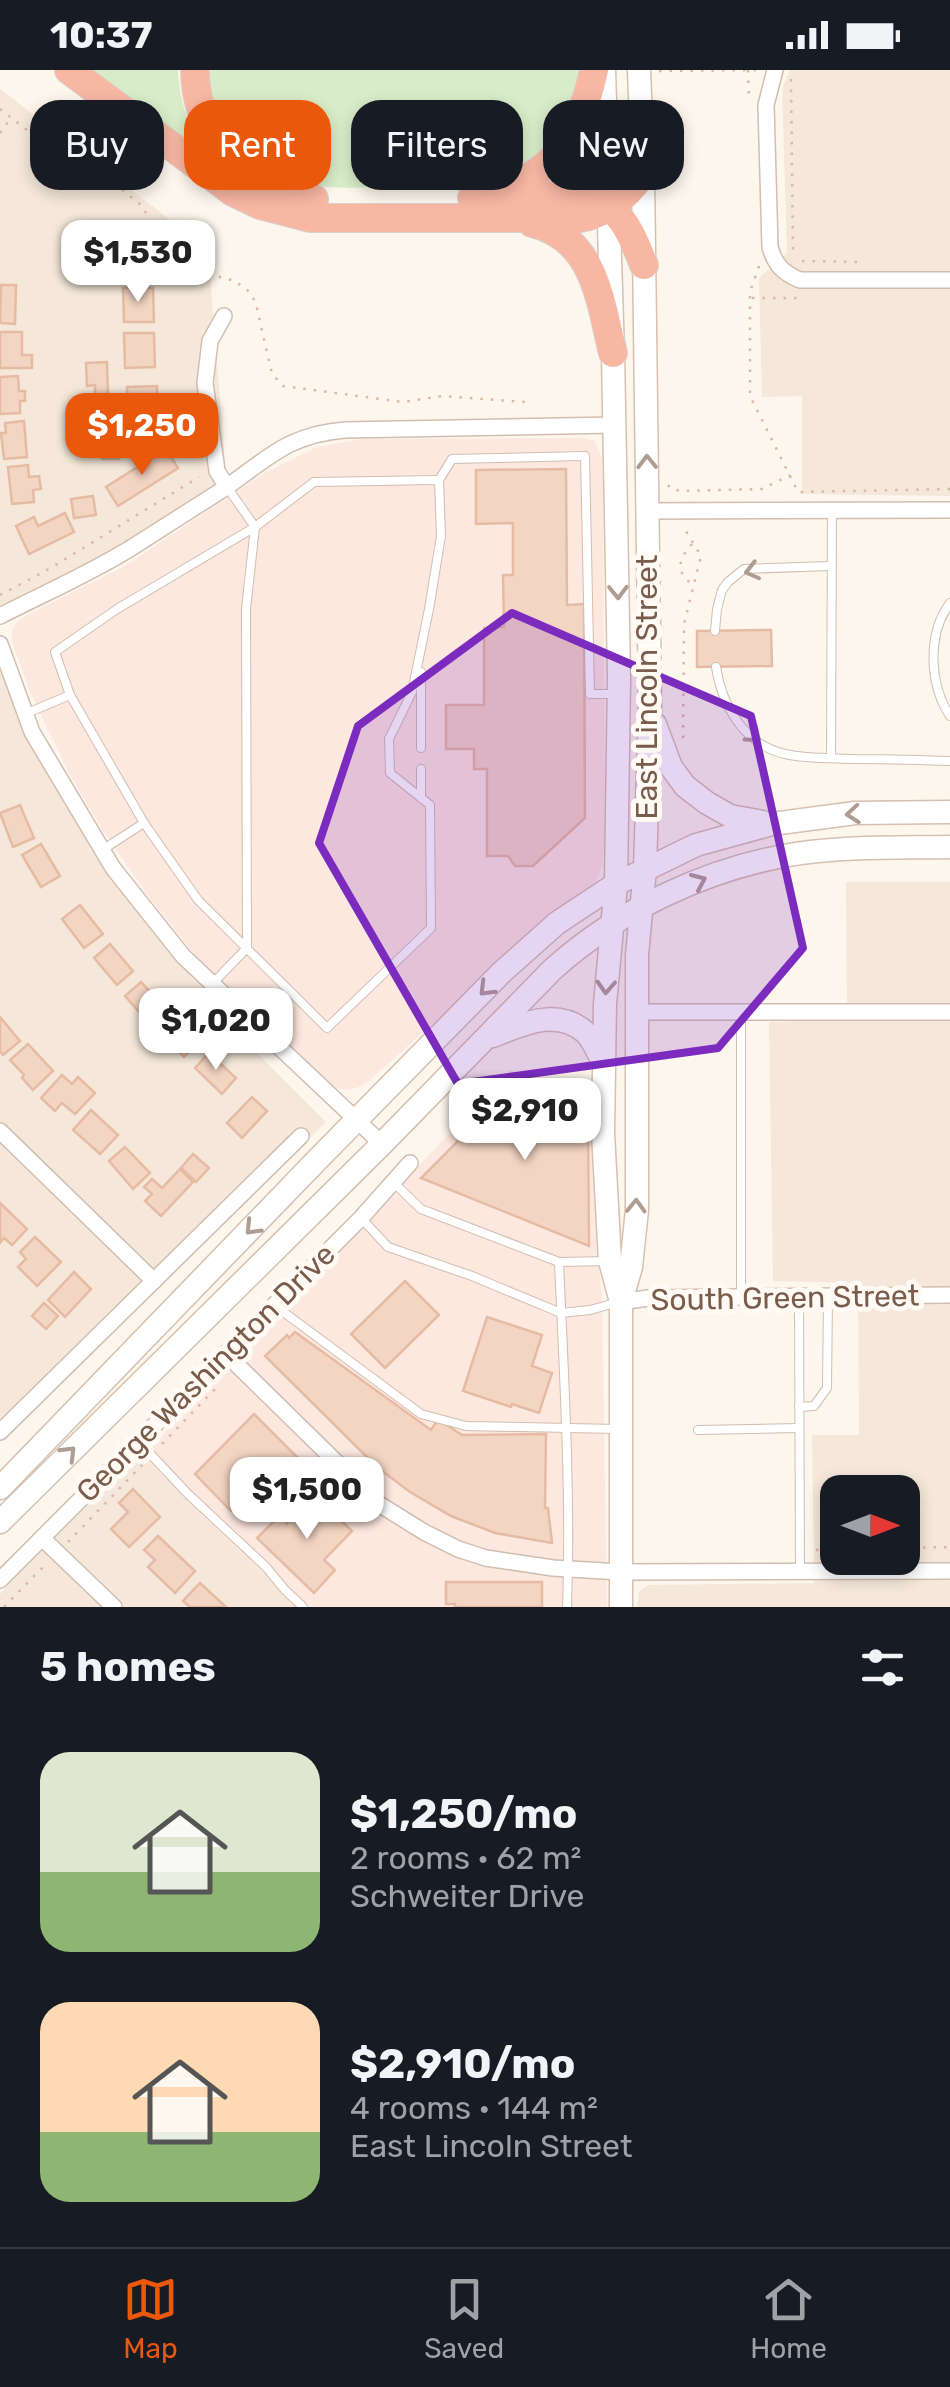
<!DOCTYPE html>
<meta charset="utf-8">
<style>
body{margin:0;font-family:Rubik,sans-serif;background:#20242c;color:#f1f3f6;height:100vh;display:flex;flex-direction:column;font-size:38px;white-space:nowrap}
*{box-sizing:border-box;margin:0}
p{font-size:32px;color:#9ea1a6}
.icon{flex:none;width:55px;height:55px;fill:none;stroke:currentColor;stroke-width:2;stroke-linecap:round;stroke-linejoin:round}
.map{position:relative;height:1537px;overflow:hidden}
.side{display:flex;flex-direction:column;background:#171b24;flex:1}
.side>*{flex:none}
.banner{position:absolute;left:30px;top:30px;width:890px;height:90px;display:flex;gap:20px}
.needle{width:65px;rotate:90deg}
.controls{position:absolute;left:820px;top:1405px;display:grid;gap:20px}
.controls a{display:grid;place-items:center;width:100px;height:100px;border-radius:20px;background:#171b24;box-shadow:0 5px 15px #0003;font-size:50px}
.price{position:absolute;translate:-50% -85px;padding:0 22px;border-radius:20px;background:#fff;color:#222;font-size:32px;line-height:65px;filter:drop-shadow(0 2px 5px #0008)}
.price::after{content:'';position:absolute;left:50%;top:60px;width:30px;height:22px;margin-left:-15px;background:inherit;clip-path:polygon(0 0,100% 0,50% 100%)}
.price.active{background:#ea580c;color:#fff}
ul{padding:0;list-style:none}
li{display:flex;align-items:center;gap:30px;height:250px;padding:0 40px}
li span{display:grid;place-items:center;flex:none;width:280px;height:200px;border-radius:30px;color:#555}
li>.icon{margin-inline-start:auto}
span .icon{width:120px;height:120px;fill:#fffc;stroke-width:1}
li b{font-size:42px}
h2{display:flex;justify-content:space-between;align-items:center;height:120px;padding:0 40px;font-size:42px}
.pill{padding:0 35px;border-radius:30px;background:#171b24;box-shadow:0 5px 15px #0003;font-size:35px;line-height:90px}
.pill.active{background:#ea580c;color:#fff}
.status{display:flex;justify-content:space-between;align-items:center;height:70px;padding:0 50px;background:#171b24;direction:ltr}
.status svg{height:28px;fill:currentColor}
.tab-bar{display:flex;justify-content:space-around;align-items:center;height:140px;border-top:2px solid #363941;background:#171b24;font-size:28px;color:#9ea1a6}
.tab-bar a{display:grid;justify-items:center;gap:5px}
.tab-bar .active{color:#ea580c}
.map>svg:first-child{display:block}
.residential{fill:#f5e8da;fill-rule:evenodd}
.commercial{fill:#fde8e0}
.green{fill:#d8ecc9}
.building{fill:#f3d5c3;stroke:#e6bba3;stroke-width:2.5}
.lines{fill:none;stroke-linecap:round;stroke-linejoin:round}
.lane-casing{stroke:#d1beb0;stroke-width:10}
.street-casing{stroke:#d1beb0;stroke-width:18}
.secondary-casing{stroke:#d6c0b0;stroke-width:25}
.highway-casing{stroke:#dad1cd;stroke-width:30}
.path{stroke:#d9b8a5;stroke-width:2.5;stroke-dasharray:2.5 8;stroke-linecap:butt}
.lane{stroke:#fff;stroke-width:8}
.street{stroke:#fff;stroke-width:15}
.secondary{stroke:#fff;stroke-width:22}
.highway{stroke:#f7b7a3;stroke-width:28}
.oneway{stroke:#af9d94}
.marked{fill:#7b2cbf;fill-opacity:0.2;stroke:#7b2cbf;stroke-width:8;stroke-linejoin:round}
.labels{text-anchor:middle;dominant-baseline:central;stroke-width:10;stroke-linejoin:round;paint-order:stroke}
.street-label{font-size:30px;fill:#7a5c4d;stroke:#fffaf3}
</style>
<div class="status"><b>10:37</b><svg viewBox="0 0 49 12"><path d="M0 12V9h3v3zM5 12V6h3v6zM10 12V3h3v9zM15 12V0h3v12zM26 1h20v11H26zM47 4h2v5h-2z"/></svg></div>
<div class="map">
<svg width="950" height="1537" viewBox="0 0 950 1537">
<rect width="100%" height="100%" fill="#fdf6ec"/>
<g class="residential">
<polygon points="790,0 950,0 950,426 802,424 802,326 762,327 759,208 787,183 782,19"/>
<polygon points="0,19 208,179 227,417 0,546"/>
<polygon points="0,571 49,691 233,959 326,1052 0,1366"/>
<path d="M 846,812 L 950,812 L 950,1537 L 637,1537 L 639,1521 L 648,1515 L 814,1513 L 812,1365 L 859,1365 L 858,1213 L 773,1211 L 769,952 L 847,949 ZM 838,1422 L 902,1422 L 902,1488 L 838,1488 Z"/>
<polygon points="139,1372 303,1537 0,1537 0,1524"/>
</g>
<g class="commercial">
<polygon points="584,368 595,371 603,392 605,772 602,797 597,810 584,825 566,835 363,1016 347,1020 336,1018 324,1011 199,890 149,827 101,758 70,705 30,622 12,571 12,560 18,551 29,544 125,496 263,404 317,377 362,369"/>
<polygon points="510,1000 591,1040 596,1172 602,1226 607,1537 297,1537 142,1387"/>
</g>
<g class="green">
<path d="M 90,0 L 178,0 C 179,26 186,48 197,72 L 192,76 Z"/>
<path d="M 208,0 L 583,0 L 583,17 L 547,83 L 497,113 L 451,118 L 434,115 C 391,115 324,124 285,109 C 275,106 266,98 258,92 C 219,66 213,45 208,0 Z"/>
</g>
<g class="building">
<polygon points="1,215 16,215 15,254 0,253"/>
<polygon points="123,218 153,218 154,252 124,252"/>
<polygon points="0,262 22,262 22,285 32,285 32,298 0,298"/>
<polygon points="124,263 154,263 155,297 125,298"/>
<polygon points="107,292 108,325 95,326 95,315 87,316 86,293"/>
<polygon points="18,306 19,321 25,321 25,331 20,331 20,343 0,344 0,307"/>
<polygon points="157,316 158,350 128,351 127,317"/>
<polygon points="24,351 27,387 4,389 1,363 6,363 5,353"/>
<polygon points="118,362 119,389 102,389 101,363"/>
<polygon points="166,379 178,398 118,436 106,417"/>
<polygon points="28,395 29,407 39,406 41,419 33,420 34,432 12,434 8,397"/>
<polygon points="566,399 567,535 584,534 585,748 533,796 515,796 508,786 487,786 487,699 474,699 474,679 446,679 446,635 484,635 484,558 504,557 503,505 513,505 513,453 476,454 476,400"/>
<polygon points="93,426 96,445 74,448 71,429"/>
<polygon points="65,443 74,462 29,484 16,456 34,447 38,456"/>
<polygon points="771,560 772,596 697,597 697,561"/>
<polygon points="20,735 34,768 13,777 0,743"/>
<polygon points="41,774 60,806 41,817 22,785"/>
<polygon points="80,835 103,864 84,878 62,849"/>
<polygon points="110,874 133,901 117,915 94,888"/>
<polygon points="141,912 165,938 149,953 125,926"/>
<polygon points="173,946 199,972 184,987 158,960"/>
<polygon points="0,947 20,971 3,985 0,981"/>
<polygon points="28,974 53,1001 33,1020 22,1008 24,1005 10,990"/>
<polygon points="209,983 236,1008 222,1024 195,998"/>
<polygon points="62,1005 72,1014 78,1007 95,1023 75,1044 62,1033 55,1041 41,1028"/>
<polygon points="512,1017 536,1027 540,1019 563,1028 560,1037 588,1047 589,1176 421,1108"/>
<polygon points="252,1027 267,1041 242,1068 227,1053"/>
<polygon points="91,1040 118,1065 100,1084 73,1060"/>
<polygon points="125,1077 150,1103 133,1119 109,1091"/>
<polygon points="193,1084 209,1098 196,1112 181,1098"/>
<polygon points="180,1099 193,1112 161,1146 145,1131 152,1124 144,1117 152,1109 162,1118"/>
<polygon points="0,1133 27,1159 12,1175 4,1168 0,1173"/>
<polygon points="35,1167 61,1192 37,1216 18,1197 26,1189 20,1182"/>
<polygon points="74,1202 91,1219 65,1247 48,1230"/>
<polygon points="405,1211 439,1245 385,1298 351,1264"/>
<polygon points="44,1233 58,1246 46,1259 32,1246"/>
<polygon points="487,1247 542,1265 532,1296 552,1303 539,1343 512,1334 511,1337 463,1321"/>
<polygon points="295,1262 431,1360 438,1349 462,1365 546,1364 545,1438 548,1438 552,1473 495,1463 451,1446 410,1422 377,1397 265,1286 287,1265 289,1268"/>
<polygon points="254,1344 302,1392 290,1405 278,1394 231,1441 195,1404"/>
<polygon points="133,1419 160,1447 129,1477 111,1459 128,1442 119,1433"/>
<polygon points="314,1425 352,1461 324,1490 335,1500 314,1523 257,1468 279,1446 287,1454"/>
<polygon points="158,1466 195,1501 175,1523 148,1497 155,1490 144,1480"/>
<polygon points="446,1512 542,1512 542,1537 455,1537 455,1534 446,1534"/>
<polygon points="200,1513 226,1537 190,1537 183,1531"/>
</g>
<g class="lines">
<g class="lane-casing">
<g id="lane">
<polygon points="439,410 441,466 429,539 412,622 389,669 390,703 430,735 431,858 327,958 198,830 144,753 70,625 55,582 117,539 255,457 314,412"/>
<polyline points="439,410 452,389 585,386 590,624 615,624"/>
<path d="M 950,533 C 927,564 929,614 950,646"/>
<polyline points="715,561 717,539 722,520 728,512 744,499 830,496"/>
<path d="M 716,597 C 722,635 744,675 785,684 C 807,689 833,688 855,689 C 887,689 918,690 950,691"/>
<polyline points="421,602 421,678"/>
<polyline points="25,644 70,625"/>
<polyline points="831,688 832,441"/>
<polyline points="421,699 421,728"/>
<polyline points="102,780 144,753"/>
<polyline points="212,914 247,878 246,539 255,457 227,417"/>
<polyline points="393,1112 421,1139 559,1192 608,1191"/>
<polyline points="361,1148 388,1177 472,1206 561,1243 590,1240 615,1233"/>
<path d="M 559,1192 C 564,1307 571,1422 567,1537"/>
<polyline points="741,1227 741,942"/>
<polyline points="799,1228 800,1502"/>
<polyline points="274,1235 421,1344 466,1356 617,1359"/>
<polyline points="799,1337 814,1336 827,1318 828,1227"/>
<polyline points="698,1360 799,1358"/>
<polyline points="139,1372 188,1424 266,1497 285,1520 303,1537"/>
</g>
</g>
<g class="street-casing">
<g id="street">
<path d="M 775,0 L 766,35 L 770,177 C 775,195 783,203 800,210 L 950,210"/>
<polyline points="224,246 210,271 205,313 217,401 227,417"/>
<polyline points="648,441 950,440"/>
<path d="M 0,546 C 43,524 89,504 131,478 C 161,459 192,439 222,420 C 268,389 286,365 345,360 L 614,355"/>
<polyline points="0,574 32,662 113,798 183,886 382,1074"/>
<polyline points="637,942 950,942"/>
<polyline points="0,1061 154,1211"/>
<polyline points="621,1232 648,1228 950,1225"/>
<polyline points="226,1284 379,1434 424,1462 458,1479 486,1488 553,1498 621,1502 950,1501"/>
<polyline points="0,1362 301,1066"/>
<polyline points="42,1468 114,1537"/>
<polyline points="0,1510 361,1148 410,1093"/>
</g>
</g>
<g class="secondary-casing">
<g id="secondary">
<polyline points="604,0 613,283 619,608 616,814 605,934 603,1063 610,1191 621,1232 621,1537"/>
<polyline points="655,654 671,697 685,716 707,733 730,746 763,752"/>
<path d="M 493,966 C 523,954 558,937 586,963 C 593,970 598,983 603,992"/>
<polyline points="622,1228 631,1197 637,1140 637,885 645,799 650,638 643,104 639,0"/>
<polyline points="0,1418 319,1088 502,902 557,853 616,814 696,775 772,754 855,743 950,742"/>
<path d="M 0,1452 L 382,1074 L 553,899 C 619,840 707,798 795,784 C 846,776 898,778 950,777"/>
</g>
</g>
<g class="highway-casing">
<g id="highway">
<path d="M 69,0 L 233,122 L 260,135 L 310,148 L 580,148 C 607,144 627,126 643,104"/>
<path d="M 195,0 C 195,55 231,104 282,123 C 292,127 304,128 314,129"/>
<path d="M 493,121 C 557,106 581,60 594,0"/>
<path d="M 472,128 L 579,125 C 619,131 631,162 644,195"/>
<path d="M 532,153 C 595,168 600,230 613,283"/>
</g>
</g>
<g class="path">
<polyline points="748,0 749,28"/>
<polyline points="659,1 756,0"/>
<polyline points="791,9 793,186"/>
<polyline points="0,39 41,71 74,86 110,110 141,135 173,187 185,198 235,211 251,223 256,234 272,304 283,316 403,332 442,326 526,332 527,338"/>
<polyline points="0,63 10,49"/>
<polyline points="802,191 864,192"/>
<polyline points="759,196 750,222 750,326 798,422 950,419"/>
<polyline points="752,228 799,228"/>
<polyline points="668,415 671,419 681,421 762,419 790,405"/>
<path d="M 692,474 C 682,486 676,494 685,509 L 694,515"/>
<polyline points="0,525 49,499 199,407"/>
<polyline points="683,668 684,554 701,486 684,458"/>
<polyline points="162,1374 215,1319"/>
<polyline points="68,1472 142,1395"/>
<polyline points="902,1478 950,1477"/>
<polyline points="816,1480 838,1480"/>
<polyline points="4,1537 45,1495"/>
</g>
<use href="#lane" class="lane"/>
<use href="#street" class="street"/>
<use href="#secondary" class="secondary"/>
<use href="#highway" class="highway"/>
</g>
<defs><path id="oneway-chevron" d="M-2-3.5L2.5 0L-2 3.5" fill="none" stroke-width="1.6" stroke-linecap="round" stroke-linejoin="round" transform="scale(2.5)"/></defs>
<g class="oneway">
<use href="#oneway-chevron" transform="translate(647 392) rotate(-91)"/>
<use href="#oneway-chevron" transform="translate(752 501) rotate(166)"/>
<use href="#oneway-chevron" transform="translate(618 522) rotate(89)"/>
<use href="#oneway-chevron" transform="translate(754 666) rotate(40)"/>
<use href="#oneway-chevron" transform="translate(853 744) rotate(175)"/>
<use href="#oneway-chevron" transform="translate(699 811) rotate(-24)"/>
<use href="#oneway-chevron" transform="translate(606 917) rotate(93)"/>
<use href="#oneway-chevron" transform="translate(486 919) rotate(135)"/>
<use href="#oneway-chevron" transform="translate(636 1136) rotate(-88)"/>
<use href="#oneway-chevron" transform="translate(252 1158) rotate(134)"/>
<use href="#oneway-chevron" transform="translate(69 1383) rotate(-45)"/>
</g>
<path class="marked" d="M 512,543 L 751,646 L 803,878 L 718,978 L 458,1014 L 319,773 L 358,656 Z"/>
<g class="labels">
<g class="street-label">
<text transform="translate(647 617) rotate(-90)">East Lincoln Street</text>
<text transform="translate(785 1228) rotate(-1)">South Green Street</text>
<text transform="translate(206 1303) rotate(-45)">George Washington Drive</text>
</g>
</g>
</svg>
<div class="controls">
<a><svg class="needle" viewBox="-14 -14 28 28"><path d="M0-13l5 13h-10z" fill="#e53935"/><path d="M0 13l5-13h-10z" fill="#9ea1a6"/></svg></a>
</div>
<b class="price" style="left:138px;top:235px">$1,530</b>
<b class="price active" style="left:142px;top:408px">$1,250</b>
<b class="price" style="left:216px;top:1003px">$1,020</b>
<b class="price" style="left:525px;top:1093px">$2,910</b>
<b class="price" style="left:307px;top:1472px">$1,500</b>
<div class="banner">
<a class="pill">Buy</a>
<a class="pill active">Rent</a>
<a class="pill">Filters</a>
<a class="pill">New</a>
</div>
</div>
<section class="side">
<h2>5 homes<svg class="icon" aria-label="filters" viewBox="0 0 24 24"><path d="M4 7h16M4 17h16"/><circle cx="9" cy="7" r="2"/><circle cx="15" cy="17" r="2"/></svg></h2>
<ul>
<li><span style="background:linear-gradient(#dfe7d0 60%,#8fb573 0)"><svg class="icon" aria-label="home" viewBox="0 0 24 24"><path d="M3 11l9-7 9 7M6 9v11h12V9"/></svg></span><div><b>$1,250/mo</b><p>2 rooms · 62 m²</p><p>Schweiter Drive</p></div></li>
<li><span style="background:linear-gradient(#ffd9b3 65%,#8fb573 0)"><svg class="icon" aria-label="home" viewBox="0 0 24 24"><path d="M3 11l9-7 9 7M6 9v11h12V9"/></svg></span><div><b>$2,910/mo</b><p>4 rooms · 144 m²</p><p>East Lincoln Street</p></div></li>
</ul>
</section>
<nav class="tab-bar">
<a class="active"><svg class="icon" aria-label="map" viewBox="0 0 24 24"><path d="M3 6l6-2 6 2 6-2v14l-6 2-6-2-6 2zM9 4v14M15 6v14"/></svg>Map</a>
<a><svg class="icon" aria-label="saved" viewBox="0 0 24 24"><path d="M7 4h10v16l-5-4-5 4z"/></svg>Saved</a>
<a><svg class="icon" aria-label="home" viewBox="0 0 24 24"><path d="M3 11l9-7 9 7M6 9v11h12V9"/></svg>Home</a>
</nav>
